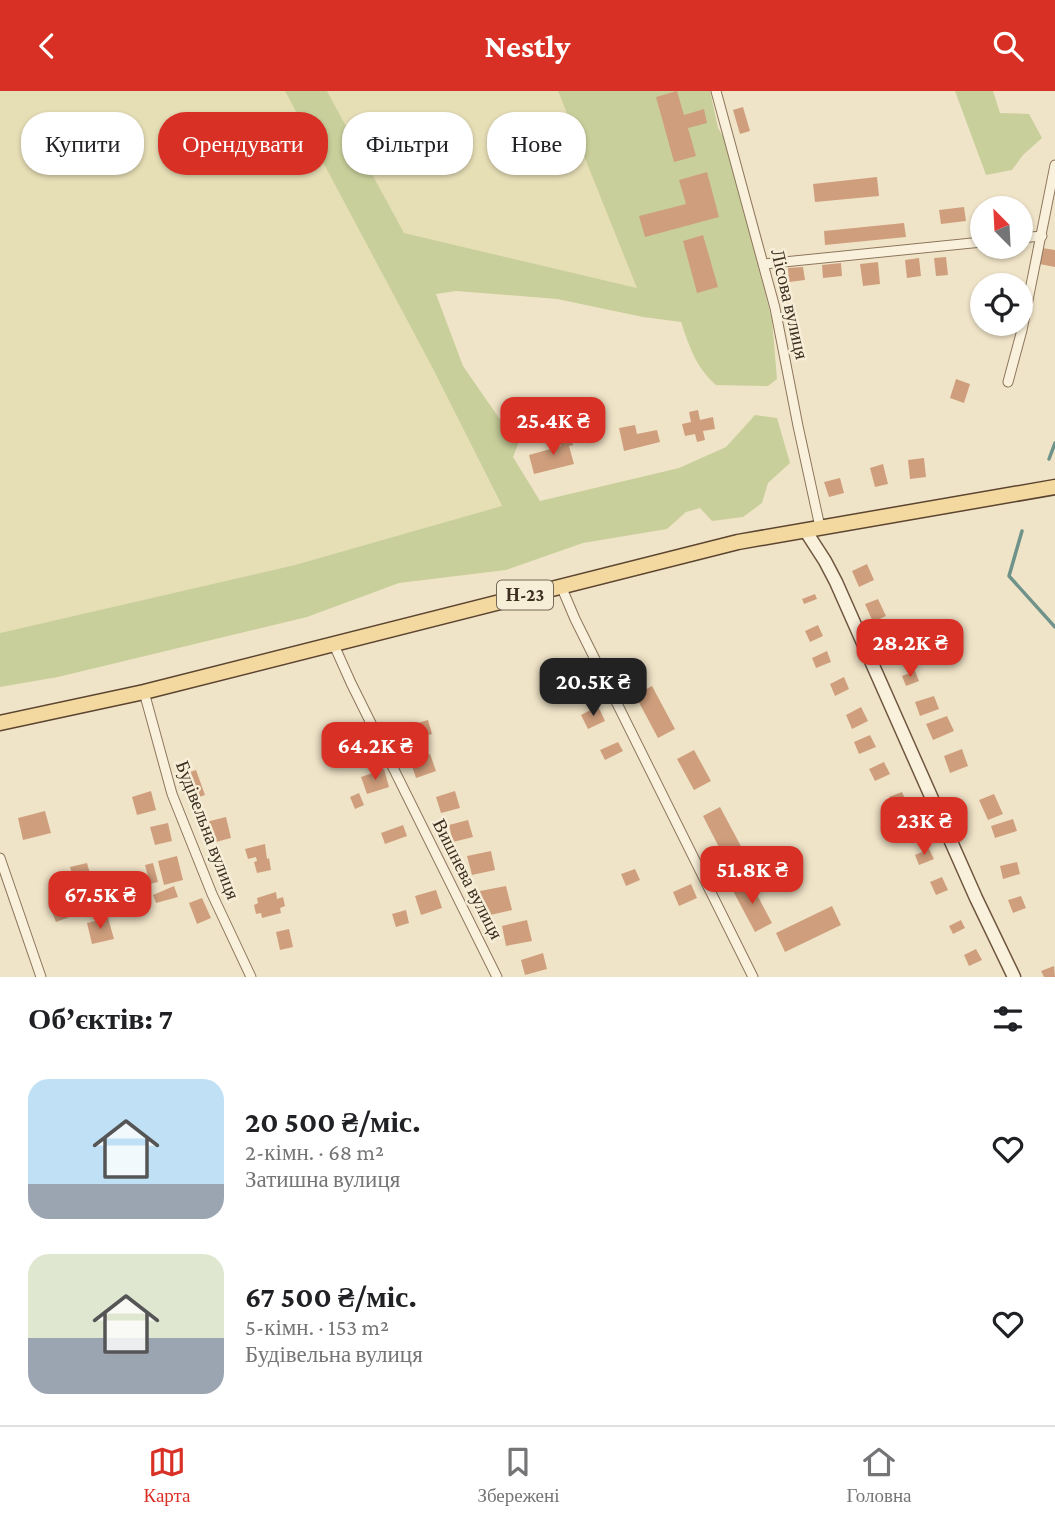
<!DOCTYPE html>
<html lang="uk">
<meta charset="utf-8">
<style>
body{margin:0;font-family:"Crimson Pro",serif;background:#f2f2f2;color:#202124;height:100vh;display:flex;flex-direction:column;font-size:26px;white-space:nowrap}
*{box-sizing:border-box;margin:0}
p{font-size:23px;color:#757577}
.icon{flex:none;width:38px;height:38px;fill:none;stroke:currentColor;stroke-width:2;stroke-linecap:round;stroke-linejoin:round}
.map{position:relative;height:886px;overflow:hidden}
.panel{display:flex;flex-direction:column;background:#fff;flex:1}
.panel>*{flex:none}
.hud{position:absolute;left:21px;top:21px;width:700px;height:63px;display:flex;gap:14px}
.needle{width:46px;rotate:336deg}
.controls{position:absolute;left:970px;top:105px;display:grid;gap:14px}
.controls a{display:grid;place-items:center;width:63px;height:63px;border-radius:50%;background:#fff;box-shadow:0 2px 5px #0004;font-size:35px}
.price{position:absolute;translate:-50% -60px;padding:0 16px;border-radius:14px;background:#d93025;color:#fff;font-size:23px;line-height:46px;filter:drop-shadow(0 2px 4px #0008)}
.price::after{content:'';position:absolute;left:50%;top:42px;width:21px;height:16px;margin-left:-10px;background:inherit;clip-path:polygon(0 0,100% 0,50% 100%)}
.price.on{background:#222;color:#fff}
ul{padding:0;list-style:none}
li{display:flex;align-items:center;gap:21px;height:175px;padding:0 28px}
li span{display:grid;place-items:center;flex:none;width:196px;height:140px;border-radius:21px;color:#555}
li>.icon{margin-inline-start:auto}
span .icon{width:84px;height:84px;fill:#fffc;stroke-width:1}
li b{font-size:30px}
h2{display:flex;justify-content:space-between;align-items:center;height:84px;padding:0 28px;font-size:30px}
.chip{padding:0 24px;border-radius:28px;background:#fff;box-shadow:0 2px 5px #0004;font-size:24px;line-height:63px}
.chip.on{background:#d93025;color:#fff}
header{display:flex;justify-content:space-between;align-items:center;height:91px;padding:0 28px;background:#d93025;color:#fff;font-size:32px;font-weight:700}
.dock{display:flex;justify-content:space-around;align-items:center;height:98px;border-top:2px solid #e0e0e0;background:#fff;font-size:19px;color:#757577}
.dock a{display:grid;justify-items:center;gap:4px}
.dock .on{color:#d93025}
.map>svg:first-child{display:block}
.farmland{fill:#e6deb5}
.green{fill:#c9cf9b}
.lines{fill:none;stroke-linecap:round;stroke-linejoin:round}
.stream{stroke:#6f938a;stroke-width:3.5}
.building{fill:#cf9f7d}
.street-casing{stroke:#8d765c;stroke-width:11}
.secondary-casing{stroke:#6f573f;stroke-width:15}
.primary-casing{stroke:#5b4430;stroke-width:17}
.street{stroke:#faf1dc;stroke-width:9}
.secondary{stroke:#faf1dc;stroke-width:12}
.primary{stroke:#f3d9a0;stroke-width:14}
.labels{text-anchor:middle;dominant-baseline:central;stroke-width:5;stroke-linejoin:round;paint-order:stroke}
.shield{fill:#f7eed8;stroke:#756857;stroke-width:2}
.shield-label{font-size:18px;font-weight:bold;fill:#3d2e20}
.street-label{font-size:19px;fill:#3d2e20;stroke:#f7eed8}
</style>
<header><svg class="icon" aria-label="back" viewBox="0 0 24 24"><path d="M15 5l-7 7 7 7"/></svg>Nestly<svg class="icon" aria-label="search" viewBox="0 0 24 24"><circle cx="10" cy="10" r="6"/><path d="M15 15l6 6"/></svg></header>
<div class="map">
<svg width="1055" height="886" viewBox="0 0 1055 886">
<rect width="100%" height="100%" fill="#f0e4c8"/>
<g class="farmland">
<polygon points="0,0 285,0 431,274 502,416 295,474 0,542"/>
<polygon points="327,0 558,0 638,197 404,142"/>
</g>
<g class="green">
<path d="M 285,0 L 327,0 L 404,142 L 637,197 L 558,0 L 710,0 L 718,37 L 727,52 L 772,229 L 777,288 L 768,295 L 716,294 C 695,275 690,257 681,231 L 643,226 L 557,208 L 456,200 L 436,203 L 463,275 L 499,327 L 521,345 L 513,366 L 540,410 L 679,377 L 726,356 L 755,324 L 777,327 L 790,372 L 768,392 L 762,412 L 743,426 L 712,430 L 700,417 L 686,421 L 667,438 L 583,452 L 506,479 L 399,492 L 307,526 L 58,586 L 0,596 L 0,542 L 295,474 L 502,415 L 431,274 Z"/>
<polygon points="955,0 993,0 1000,22 1029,23 1042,47 1023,64 1012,79 986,84"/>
</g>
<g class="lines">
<g class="stream">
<polyline points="1049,368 1055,352"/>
<polyline points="1022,440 1009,485 1055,536"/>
</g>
</g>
<g class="building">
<polygon points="677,0 684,24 704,18 707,32 688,37 696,65 674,71 656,6"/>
<polygon points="743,16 750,40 740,43 733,19"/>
<polygon points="707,81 719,126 645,146 639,125 686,113 679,89"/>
<polygon points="877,86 879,105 815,111 813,93"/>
<polygon points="964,116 966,130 941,133 939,119"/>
<polygon points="904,132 906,146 825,154 824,140"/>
<polygon points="703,144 718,196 697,202 683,150"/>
<polygon points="1042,157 1055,159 1055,176 1039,173"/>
<polygon points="946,166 948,184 936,185 934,167"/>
<polygon points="919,167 921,185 907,187 905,169"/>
<polygon points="878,171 880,193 863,195 860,173"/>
<polygon points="841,172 842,185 823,187 822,174"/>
<polygon points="803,176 805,189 789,191 788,177"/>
<polygon points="956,288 970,293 964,312 950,307"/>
<polygon points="698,319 700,329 713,326 715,338 703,340 705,349 697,351 695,343 685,345 682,333 691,331 689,321"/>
<polygon points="635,334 637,343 657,339 660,351 624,360 619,337"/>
<polygon points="570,343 573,354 569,355 574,373 534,383 529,364 561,355 558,346"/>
<polygon points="924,367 926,386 910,388 908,369"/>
<polygon points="883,373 888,393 875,396 870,377"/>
<polygon points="840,387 844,402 829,406 824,391"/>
<polygon points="867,473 874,489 859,496 852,480"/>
<polygon points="815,503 817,508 804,513 802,508"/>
<polygon points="878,508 886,525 873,531 865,513"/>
<polygon points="818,534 823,545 810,551 805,540"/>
<polygon points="897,540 901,551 886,558 882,547"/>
<polygon points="827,560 831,571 816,577 812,567"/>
<polygon points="915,580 919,590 906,595 902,585"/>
<polygon points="844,586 849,598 835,605 830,593"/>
<polygon points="587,591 593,605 575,613 569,600"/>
<polygon points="652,595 675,638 658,647 635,604"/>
<polygon points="934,605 939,618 920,625 915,611"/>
<polygon points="598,615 605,630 588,638 581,624"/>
<polygon points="861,616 868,630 852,638 846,624"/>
<polygon points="947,625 954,640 933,649 926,633"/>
<polygon points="428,629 432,643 403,652 399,637"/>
<polygon points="870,644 876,656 859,663 854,651"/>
<polygon points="364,646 369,662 346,670 341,653"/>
<polygon points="618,651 623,660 605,669 600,659"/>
<polygon points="962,658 968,675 950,682 944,665"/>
<polygon points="694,659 711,690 694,699 677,668"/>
<polygon points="430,663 436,680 416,687 410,669"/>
<polygon points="884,671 890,683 875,690 869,678"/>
<polygon points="384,678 389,696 367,703 361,686"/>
<polygon points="196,679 205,704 191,709 182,684"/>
<polygon points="151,700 156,719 137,724 132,706"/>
<polygon points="455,700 460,717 441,722 436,706"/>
<polygon points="902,701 906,710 893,716 889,706"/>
<polygon points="359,702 364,714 355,718 350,706"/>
<polygon points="994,703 1003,723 988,729 979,709"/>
<polygon points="720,716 743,759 725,768 703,725"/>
<polygon points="45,720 51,742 23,749 18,727"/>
<polygon points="226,726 231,747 212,752 206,731"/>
<polygon points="1013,728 1017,740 995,747 991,735"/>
<polygon points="468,729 473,746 453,751 449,734"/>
<polygon points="914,730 918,738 904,744 901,735"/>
<polygon points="168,732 172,750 155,754 150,736"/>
<polygon points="403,734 407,745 385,753 381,742"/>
<polygon points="265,753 267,768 269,767 271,779 257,782 254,771 257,770 256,766 248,768 245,758"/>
<polygon points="929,758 934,768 919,774 915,764"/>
<polygon points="491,760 495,779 472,784 467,765"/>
<polygon points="177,765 183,789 164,794 158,770"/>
<polygon points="1017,771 1020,783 1003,788 1000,775"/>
<polygon points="87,772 91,786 74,790 70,776"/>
<polygon points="153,772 158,791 150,793 145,774"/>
<polygon points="635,778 640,789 626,795 621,783"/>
<polygon points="942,786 948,799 936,804 930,791"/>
<polygon points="749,789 772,832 755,841 732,798"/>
<polygon points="691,793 697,807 679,815 673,801"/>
<polygon points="174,795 178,806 156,812 153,804"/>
<polygon points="506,795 512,819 486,825 480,800"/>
<polygon points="436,799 442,817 421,824 415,805"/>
<polygon points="276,801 277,808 283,806 285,815 280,817 281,822 262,827 261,822 256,823 254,814 258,812 257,807"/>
<polygon points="1021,805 1026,817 1013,822 1008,809"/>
<polygon points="202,807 211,827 197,833 189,812"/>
<polygon points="68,812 72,825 56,831 51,819"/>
<polygon points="832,815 841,834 785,861 776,842"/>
<polygon points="406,819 409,832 396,836 392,823"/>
<polygon points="108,827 114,848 92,853 87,832"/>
<polygon points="527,829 532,850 506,855 502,835"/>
<polygon points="961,829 965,837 953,843 949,835"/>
<polygon points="289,838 293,856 280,859 276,841"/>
<polygon points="976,858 982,869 969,875 964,864"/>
<polygon points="543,862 547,878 525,884 521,869"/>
<polygon points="1054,875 1055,886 1044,886 1041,880"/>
</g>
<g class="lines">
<g class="street-casing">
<g id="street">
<polyline points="716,0 775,217 798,335 820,436"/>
<polyline points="1020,147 1042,145"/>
<polyline points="764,173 982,151"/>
<polyline points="1008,291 1022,239 1055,74"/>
<polyline points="561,495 575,528 753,886"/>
<polyline points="334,554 351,592 497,886"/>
<polyline points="144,601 172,703 212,803 251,886"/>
<polyline points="0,767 41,886"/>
</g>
</g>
<g class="secondary-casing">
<polyline id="secondary" points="805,439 825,470 836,491 976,807 1014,886"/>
</g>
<g class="primary-casing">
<polyline id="primary" points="0,632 144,601 738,451 1055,396"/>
</g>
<use href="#street" class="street"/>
<use href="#secondary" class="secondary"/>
<use href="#primary" class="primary"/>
</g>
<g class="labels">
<rect class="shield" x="497" y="489.5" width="56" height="29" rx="5"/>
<g class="shield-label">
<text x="525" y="504">Н-23</text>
</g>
<g class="street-label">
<text transform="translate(790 213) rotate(77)">Лісова вулиця</text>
<text transform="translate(208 739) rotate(69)">Будівельна вулиця</text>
<text transform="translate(468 788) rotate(63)">Вишнева вулиця</text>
</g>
</g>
</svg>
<div class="controls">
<a><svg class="needle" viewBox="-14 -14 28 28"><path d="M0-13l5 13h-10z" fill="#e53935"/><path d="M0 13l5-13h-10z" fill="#757577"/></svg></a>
<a><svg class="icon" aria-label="locate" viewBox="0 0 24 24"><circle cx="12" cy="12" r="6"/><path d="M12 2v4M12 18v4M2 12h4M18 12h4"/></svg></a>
</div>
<b class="price" style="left:553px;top:366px">25.4K ₴</b>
<b class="price" style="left:910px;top:588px">28.2K ₴</b>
<b class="price on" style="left:593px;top:627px">20.5K ₴</b>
<b class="price" style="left:375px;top:691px">64.2K ₴</b>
<b class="price" style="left:924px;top:766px">23K ₴</b>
<b class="price" style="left:752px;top:815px">51.8K ₴</b>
<b class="price" style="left:100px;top:840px">67.5K ₴</b>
<div class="hud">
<a class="chip">Купити</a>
<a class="chip on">Орендувати</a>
<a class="chip">Фільтри</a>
<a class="chip">Нове</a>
</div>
</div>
<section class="panel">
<h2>Об’єктів: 7<svg class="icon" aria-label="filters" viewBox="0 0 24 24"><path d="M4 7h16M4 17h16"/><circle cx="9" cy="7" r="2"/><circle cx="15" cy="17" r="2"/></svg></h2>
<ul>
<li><span style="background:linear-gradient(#bfe0f5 75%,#9aa5b1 0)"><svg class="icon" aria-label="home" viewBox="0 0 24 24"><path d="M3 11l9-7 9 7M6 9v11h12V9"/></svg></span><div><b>20 500 ₴/міс.</b><p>2-кімн. · 68 m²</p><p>Затишна вулиця</p></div><svg class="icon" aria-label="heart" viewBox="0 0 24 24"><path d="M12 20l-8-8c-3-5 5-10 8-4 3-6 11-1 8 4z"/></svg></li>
<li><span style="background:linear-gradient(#dfe7d0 60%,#9aa5b1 0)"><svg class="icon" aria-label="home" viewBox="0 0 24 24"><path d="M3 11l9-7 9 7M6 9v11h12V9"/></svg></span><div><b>67 500 ₴/міс.</b><p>5-кімн. · 153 m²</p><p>Будівельна вулиця</p></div><svg class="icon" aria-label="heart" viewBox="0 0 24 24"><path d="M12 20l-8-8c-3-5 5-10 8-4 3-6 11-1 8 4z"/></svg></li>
</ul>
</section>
<nav class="dock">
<a class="on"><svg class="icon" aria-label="map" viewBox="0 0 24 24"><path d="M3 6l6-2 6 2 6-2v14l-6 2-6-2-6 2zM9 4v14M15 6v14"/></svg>Карта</a>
<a><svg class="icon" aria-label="saved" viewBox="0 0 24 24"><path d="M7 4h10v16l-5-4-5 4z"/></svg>Збережені</a>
<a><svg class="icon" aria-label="home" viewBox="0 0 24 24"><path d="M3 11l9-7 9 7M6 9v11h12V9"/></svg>Головна</a>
</nav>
